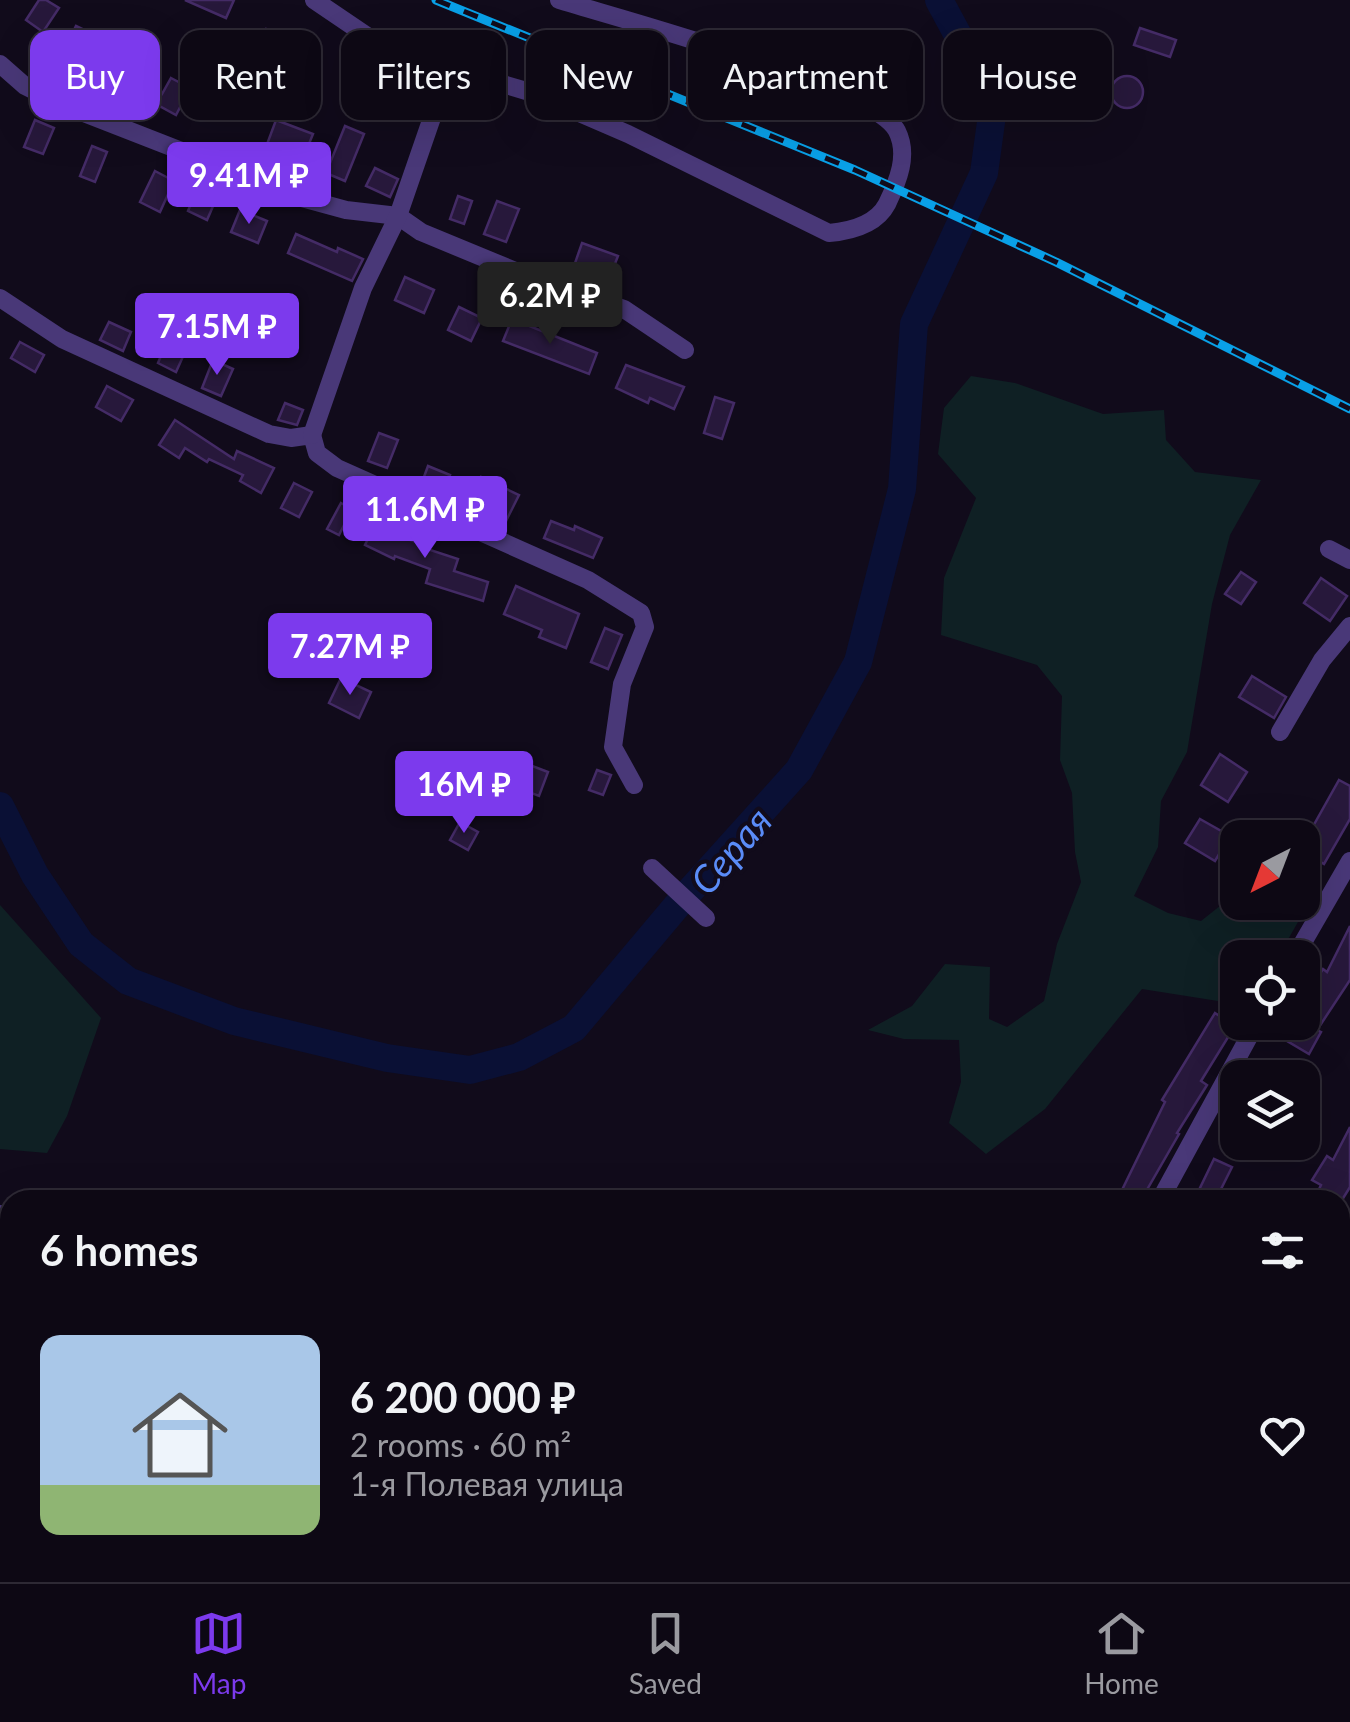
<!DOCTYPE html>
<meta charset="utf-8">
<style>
body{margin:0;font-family:Lato,sans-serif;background:#1b1622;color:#f1f3f6;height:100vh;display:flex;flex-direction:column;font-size:38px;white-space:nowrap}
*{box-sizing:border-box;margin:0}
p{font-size:32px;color:#9a9aa0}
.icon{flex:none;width:55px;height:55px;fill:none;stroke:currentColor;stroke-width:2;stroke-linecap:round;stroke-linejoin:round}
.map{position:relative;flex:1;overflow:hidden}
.sheet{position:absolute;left:0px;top:1190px;width:1350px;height:392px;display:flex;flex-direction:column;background:#0d0814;border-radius:30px 30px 0 0;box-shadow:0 10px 40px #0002,0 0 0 2px #2d2934}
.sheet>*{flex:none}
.hud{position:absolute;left:30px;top:30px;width:1290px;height:90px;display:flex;gap:20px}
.needle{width:65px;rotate:222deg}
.buttons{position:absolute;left:1220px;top:820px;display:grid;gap:20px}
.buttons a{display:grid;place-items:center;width:100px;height:100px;border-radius:20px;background:#0d0814;box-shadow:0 10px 40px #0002,0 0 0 2px #2d2934;font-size:50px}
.price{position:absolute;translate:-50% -85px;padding:0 22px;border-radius:10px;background:#7c3aed;color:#fff;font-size:32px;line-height:65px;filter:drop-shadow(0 2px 5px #0008)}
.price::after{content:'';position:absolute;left:50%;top:60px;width:30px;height:22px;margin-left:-15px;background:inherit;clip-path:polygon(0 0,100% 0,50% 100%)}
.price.current{background:#222;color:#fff}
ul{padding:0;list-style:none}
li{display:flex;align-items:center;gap:30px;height:250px;padding:0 40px}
li span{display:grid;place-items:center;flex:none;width:280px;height:200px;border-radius:20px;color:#555}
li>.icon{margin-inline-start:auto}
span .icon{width:120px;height:120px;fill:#fffc;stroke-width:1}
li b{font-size:42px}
h2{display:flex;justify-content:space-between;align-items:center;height:120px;padding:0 40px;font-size:42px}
.chip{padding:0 35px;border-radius:20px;background:#0d0814;box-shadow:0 10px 40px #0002,0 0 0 2px #2d2934;font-size:35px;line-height:90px}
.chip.current{background:#7c3aed;color:#fff}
.dock{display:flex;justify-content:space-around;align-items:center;height:140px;border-top:2px solid #2d2934;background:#0d0814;font-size:28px;color:#9a9aa0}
.dock a{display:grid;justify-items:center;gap:5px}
.dock .current{color:#7c3aed}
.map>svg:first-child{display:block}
.green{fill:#0f2024}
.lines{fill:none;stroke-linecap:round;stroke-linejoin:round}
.river{stroke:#0a1035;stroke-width:28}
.building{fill:#27183b;stroke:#442b66;stroke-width:2.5}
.minor{stroke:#493878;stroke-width:18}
.rail-casing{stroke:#09a0e7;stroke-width:9}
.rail{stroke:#110b1b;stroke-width:5;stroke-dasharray:15;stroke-linecap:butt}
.labels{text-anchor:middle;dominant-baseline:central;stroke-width:8;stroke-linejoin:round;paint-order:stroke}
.water-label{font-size:38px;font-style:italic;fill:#5a8cf8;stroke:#110b1b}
</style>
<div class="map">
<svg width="1350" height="1582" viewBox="0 0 1350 1582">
<rect width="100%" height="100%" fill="#110b1b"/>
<g class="green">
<polygon points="971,376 1015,383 1103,414 1164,410 1166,440 1195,472 1261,480 1230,535 1212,604 1187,752 1161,801 1158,847 1134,896 1168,913 1201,921 1235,894 1238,902 1265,903 1298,922 1278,957 1238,958 1237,1004 1142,989 1045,1109 986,1154 949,1123 961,1082 959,1040 904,1039 868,1030 912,1006 945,964 990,967 989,1019 1007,1027 1044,1001 1057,944 1081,882 1075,852 1072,793 1060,760 1062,696 1037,665 941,635 944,578 976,498 938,454 944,408"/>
<polygon points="0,905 101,1018 67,1116 47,1153 0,1149"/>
</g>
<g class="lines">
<polyline class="river" points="0,806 35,875 81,944 128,981 234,1021 387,1058 470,1070 519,1057 574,1028 680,902 799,770 858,662 902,489 914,324 984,173 992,115 981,78 939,0"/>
</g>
<g class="building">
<polygon points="39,0 46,0 59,8 43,32 26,20"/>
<polygon points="185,0 234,0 226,18"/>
<polygon points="76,26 95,35 80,65 61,56"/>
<polygon points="1140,28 1176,40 1170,57 1134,45"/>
<polygon points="266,29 290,38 282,59 258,49"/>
<polygon points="127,36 157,52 145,73 116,57"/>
<circle cx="1127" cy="92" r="16"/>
<polygon points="171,78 190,88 176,115 141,96 134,107 124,101 137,79 162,94"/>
<polygon points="35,120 54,128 43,154 24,147"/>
<polygon points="276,120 313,134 302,161 266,147"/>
<polygon points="345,126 364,134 345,181 326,173"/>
<polygon points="92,146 107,152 95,182 80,176"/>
<polygon points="375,168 398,179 390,197 366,186"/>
<polygon points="155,171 174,181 160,212 140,202"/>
<polygon points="197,189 217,197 207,220 188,211"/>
<polygon points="458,196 472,201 464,224 450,219"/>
<polygon points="497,201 519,209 506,242 484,234"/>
<polygon points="240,210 267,221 258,243 231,232"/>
<polygon points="296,234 337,252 338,248 363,259 352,281 288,253"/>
<polygon points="582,243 618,256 609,279 574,266"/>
<polygon points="405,277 434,290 424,313 395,300"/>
<polygon points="459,307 482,318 471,341 448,330"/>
<polygon points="512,319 597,353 589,374 503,341"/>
<polygon points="109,322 131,332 123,351 100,340"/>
<polygon points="20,342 44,355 35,372 11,358"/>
<polygon points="166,344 185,352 176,372 158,363"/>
<polygon points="213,360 233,369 221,396 202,388"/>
<polygon points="626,365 684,387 674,409 650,398 648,403 616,388"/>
<polygon points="107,386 133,400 121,421 96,407"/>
<polygon points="715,397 734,403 722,439 704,433"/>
<polygon points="285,403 303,410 297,425 278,420"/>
<polygon points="175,420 234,459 237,451 274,468 261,493 240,481 243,475 209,459 207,462 185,448 179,458 159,445"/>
<polygon points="379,433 398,440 387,468 368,461"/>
<polygon points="428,466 450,475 443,493 421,485"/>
<polygon points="481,477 519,495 505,523 467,505"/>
<polygon points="294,483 312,492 299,517 281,508"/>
<polygon points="341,503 352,509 339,535 327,529"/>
<polygon points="378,519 406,532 404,538 422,544 421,547 458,559 454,571 488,582 483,601 426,583 430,569 395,556 394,559 365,545"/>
<polygon points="551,521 574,530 575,526 602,538 593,558 544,538"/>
<polygon points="1241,572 1256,582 1241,604 1225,594"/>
<polygon points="1321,578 1347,596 1330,621 1304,603"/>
<polygon points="516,586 579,614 566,648 539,637 542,630 504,614"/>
<polygon points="605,628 622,635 608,669 591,662"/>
<polygon points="1252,676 1286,697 1274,718 1239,697"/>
<polygon points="341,678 371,692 359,718 329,703"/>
<polygon points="1220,754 1247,772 1228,802 1201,785"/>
<polygon points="522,762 548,772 539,796 513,786"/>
<polygon points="478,766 497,776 489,789 471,779"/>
<polygon points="597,770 611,775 603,795 589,790"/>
<polygon points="1339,780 1350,786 1350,819 1324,864 1302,851 1302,846"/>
<polygon points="1200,819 1230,836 1215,861 1185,843"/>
<polygon points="460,822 478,832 468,850 450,840"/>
<polygon points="1350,926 1350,980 1317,1030 1321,1032 1309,1054 1282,1038 1291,1022 1302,1022 1302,1001 1323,969 1327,972"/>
<polygon points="1215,1013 1235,1026 1201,1081 1207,1085 1177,1133 1179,1134 1141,1200 1122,1190 1165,1102 1162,1100"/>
<polygon points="1350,1127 1350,1187 1342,1200 1314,1200 1321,1185 1312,1180 1327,1156 1333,1160"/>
<polygon points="1214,1159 1232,1167 1216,1199 1199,1190"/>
</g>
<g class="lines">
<g class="minor">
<path d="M 314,0 L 401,59 L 446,77 L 489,80 L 533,93 L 628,134 L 829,233 C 851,231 876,225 887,204 C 898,181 909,155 897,131 C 876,87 617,18 559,0"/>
<polyline points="0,64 25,86 61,104 302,198 346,210 398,216 421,232 525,275 624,309 685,350"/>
<polyline points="0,298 62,339 269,434 291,438 312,435 317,453 337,468 588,580 641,613 645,627 622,684 613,747 634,785"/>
<polyline points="312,435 363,288 398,216 446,77"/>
<polyline points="1329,549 1350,560"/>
<polyline points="1280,732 1322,660 1350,626"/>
<polyline points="652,868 706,918"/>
<polyline points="1294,958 1350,861"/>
<polyline points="1160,1200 1257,1022"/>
<polyline points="0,1214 10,1222"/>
<polyline points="1340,1241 1350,1222"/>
<polyline points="0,1356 10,1344"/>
<polyline points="0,1551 10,1560"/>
<polyline points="24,1572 34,1582"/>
<polyline points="1029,1572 1049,1582"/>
<polyline points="441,1582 454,1572"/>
<polyline points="482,1582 483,1572"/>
<polyline points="722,1582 727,1572"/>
<polyline points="946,1582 952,1572"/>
<polyline points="1151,1582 1156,1572"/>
</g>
<g class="rail-casing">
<polyline id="rail" points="436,0 855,170 1056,262 1350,409"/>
</g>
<use href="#rail" class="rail"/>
</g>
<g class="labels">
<g class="water-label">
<text transform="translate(730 850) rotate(-49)">Серая</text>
</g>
</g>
</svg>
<div class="buttons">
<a><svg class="needle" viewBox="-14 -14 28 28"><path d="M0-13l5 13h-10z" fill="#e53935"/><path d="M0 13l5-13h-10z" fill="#9a9aa0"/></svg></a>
<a><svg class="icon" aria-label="locate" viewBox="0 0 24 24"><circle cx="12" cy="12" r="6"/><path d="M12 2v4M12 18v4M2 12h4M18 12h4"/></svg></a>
<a><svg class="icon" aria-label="layers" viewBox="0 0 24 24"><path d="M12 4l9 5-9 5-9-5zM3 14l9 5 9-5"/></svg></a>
</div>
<b class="price" style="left:249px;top:227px">9.41M ₽</b>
<b class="price current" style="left:550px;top:347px">6.2M ₽</b>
<b class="price" style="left:217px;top:378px">7.15M ₽</b>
<b class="price" style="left:425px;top:561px">11.6M ₽</b>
<b class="price" style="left:350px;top:698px">7.27M ₽</b>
<b class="price" style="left:464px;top:836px">16M ₽</b>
<div class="hud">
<a class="chip current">Buy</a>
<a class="chip">Rent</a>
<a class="chip">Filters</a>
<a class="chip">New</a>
<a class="chip">Apartment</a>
<a class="chip">House</a>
</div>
<section class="sheet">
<h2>6 homes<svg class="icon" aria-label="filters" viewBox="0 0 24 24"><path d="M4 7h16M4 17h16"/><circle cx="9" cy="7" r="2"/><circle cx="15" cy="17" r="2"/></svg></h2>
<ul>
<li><span style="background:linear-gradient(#a9c7e8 75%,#8fb573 0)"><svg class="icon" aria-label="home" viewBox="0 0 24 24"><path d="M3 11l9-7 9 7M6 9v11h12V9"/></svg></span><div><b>6 200 000 ₽</b><p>2 rooms · 60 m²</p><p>1-я Полевая улица</p></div><svg class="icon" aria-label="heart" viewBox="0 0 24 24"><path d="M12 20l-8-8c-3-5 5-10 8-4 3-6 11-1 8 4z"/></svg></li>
</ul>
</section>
</div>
<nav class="dock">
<a class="current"><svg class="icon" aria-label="map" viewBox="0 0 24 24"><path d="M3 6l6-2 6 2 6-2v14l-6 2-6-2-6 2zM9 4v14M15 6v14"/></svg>Map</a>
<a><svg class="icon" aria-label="saved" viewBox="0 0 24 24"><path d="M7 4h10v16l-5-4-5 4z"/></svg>Saved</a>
<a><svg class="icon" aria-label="home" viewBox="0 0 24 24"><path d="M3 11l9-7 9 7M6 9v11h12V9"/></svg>Home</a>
</nav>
